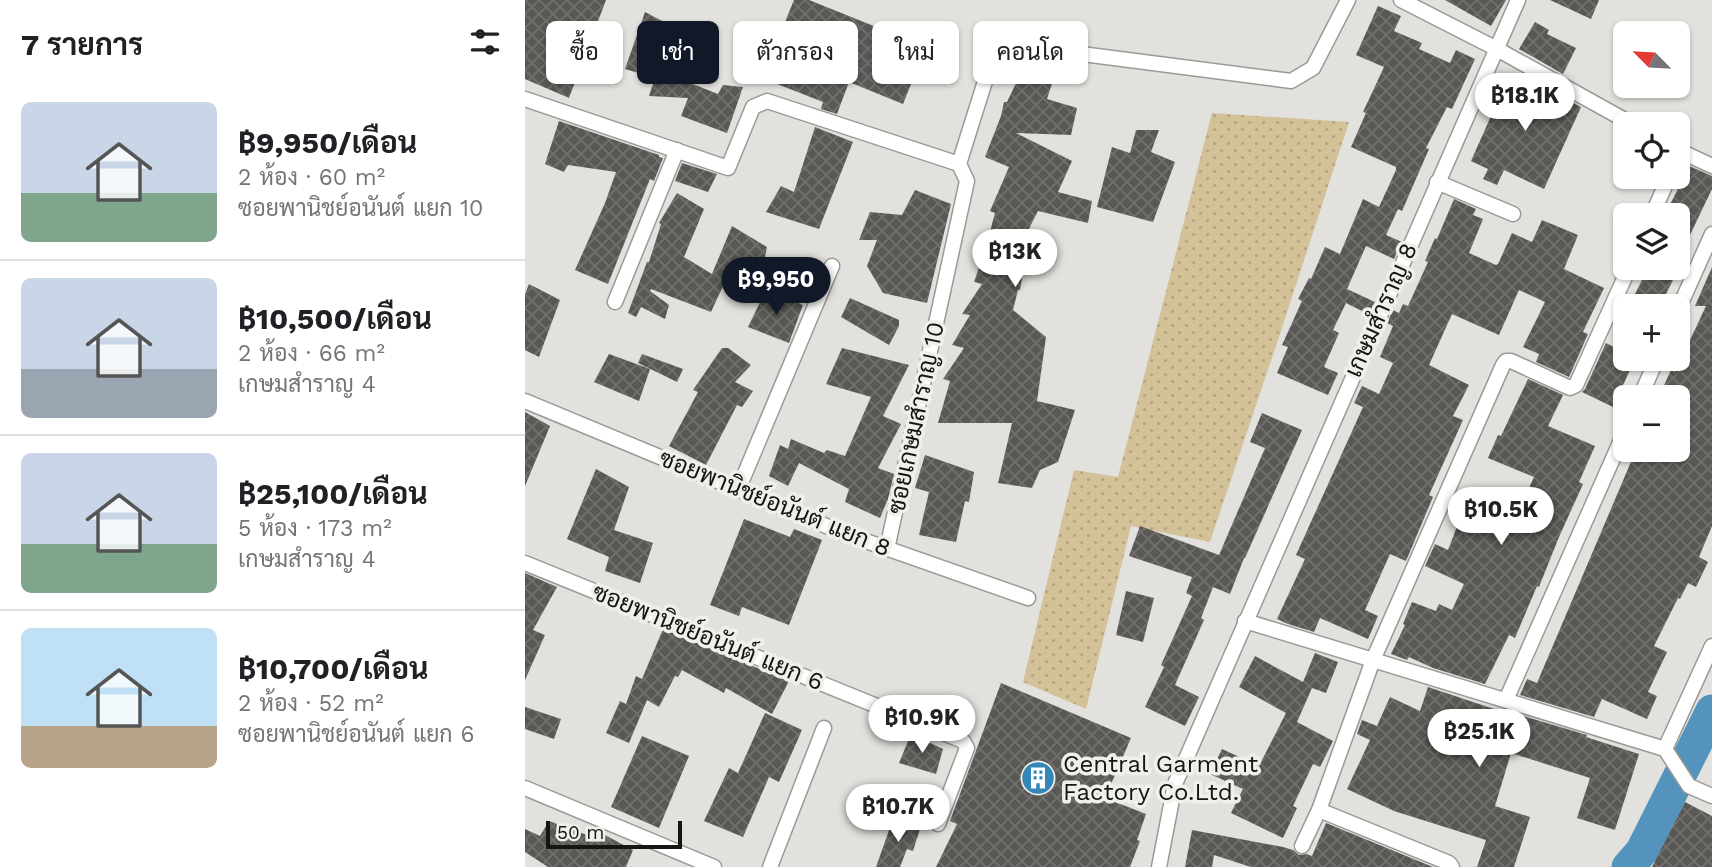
<!DOCTYPE html>
<html lang="th">
<meta charset="utf-8">
<style>
body{margin:0;font-family:"Work Sans",Sarabun,sans-serif;background:#f6f6f6;color:#202124;height:100vh;display:flex;flex-direction:column;font-size:26px;white-space:nowrap}
*{box-sizing:border-box;margin:0}
p{font-size:23px;color:#757577}
.icon{flex:none;width:38px;height:38px;fill:none;stroke:currentColor;stroke-width:2;stroke-linecap:round;stroke-linejoin:round}
.map{position:relative;flex:1;overflow:hidden}
.sheet{display:flex;flex-direction:column;background:#fff;width:525px}
.sheet>*{flex:none}
.banner{position:absolute;left:21px;top:21px;width:665px;height:63px;display:flex;gap:14px}
.needle{width:46px;rotate:294deg}
.controls{position:absolute;left:1088px;top:21px;display:grid;gap:14px}
.controls a{display:grid;place-items:center;width:77px;height:77px;border-radius:10px;background:#fff;box-shadow:0 2px 5px #0004;font-size:35px}
.scale{position:absolute;left:21px;bottom:18px;width:136px;box-sizing:border-box;padding-left:7px;border:4px solid #161514;border-top:0;font-size:19px;line-height:24px;white-space:nowrap;color:#161514;-webkit-text-stroke:5px #f1efea;paint-order:stroke}
.price{position:absolute;translate:-50% -60px;padding:0 16px;border-radius:24px;background:#fff;color:#222;font-size:23px;line-height:46px;filter:drop-shadow(0 2px 4px #0008)}
.price::after{content:'';position:absolute;left:50%;top:42px;width:21px;height:16px;margin-left:-10px;background:inherit;clip-path:polygon(0 0,100% 0,50% 100%)}
.price.current{background:#111827;color:#fff}
ul{padding:0;list-style:none}
li{display:flex;align-items:center;gap:21px;height:175px;padding:0 21px}
li+li{border-top:2px solid #e0e0e0}
li span{display:grid;place-items:center;flex:none;width:196px;height:140px;border-radius:10px;color:#555}
li>.icon{margin-inline-start:auto}
span .icon{width:84px;height:84px;fill:#fffc;stroke-width:1}
li b{font-size:30px}
h2{display:flex;justify-content:space-between;align-items:center;height:84px;padding:0 21px;font-size:30px}
.pill{padding:0 24px;border-radius:10px;background:#fff;box-shadow:0 2px 5px #0004;font-size:24px;line-height:63px}
.pill.current{background:#111827;color:#fff}
main{display:flex;flex:1;min-height:0}
.map>svg:first-child{display:block}
.grass{fill:url(#grass-dots)}
.lines{fill:none;stroke-linecap:round;stroke-linejoin:round}
.river{stroke:#5494bc;stroke-width:33}
.building{fill:url(#building-cross-hatch)}
.street-casing{stroke:#9b9995;stroke-width:17}
.street{stroke:#fff;stroke-width:14}
.labels{text-anchor:middle;dominant-baseline:central;stroke-width:7;stroke-linejoin:round;paint-order:stroke}
.street-label{font-size:24px;fill:#161514;stroke:#f1efea}
.poi-label{font-size:24px;fill:#161514;stroke:#f1efea;text-anchor:start}
</style>
<main>
<section class="sheet">
<h2>7 รายการ<svg class="icon" aria-label="filters" viewBox="0 0 24 24"><path d="M4 7h16M4 17h16"/><circle cx="9" cy="7" r="2"/><circle cx="15" cy="17" r="2"/></svg></h2>
<ul>
<li><span style="background:linear-gradient(#c9d6e8 65%,#7fa58c 0)"><svg class="icon" aria-label="home" viewBox="0 0 24 24"><path d="M3 11l9-7 9 7M6 9v11h12V9"/></svg></span><div><b>฿9,950/เดือน</b><p>2 ห้อง · 60 m²</p><p>ซอยพานิชย์อนันต์ แยก 10</p></div></li>
<li><span style="background:linear-gradient(#c9d6e8 65%,#9aa5b1 0)"><svg class="icon" aria-label="home" viewBox="0 0 24 24"><path d="M3 11l9-7 9 7M6 9v11h12V9"/></svg></span><div><b>฿10,500/เดือน</b><p>2 ห้อง · 66 m²</p><p>เกษมสำราญ 4</p></div></li>
<li><span style="background:linear-gradient(#c9d6e8 65%,#7fa58c 0)"><svg class="icon" aria-label="home" viewBox="0 0 24 24"><path d="M3 11l9-7 9 7M6 9v11h12V9"/></svg></span><div><b>฿25,100/เดือน</b><p>5 ห้อง · 173 m²</p><p>เกษมสำราญ 4</p></div></li>
<li><span style="background:linear-gradient(#bfe0f5 70%,#b9a48a 0)"><svg class="icon" aria-label="home" viewBox="0 0 24 24"><path d="M3 11l9-7 9 7M6 9v11h12V9"/></svg></span><div><b>฿10,700/เดือน</b><p>2 ห้อง · 52 m²</p><p>ซอยพานิชย์อนันต์ แยก 6</p></div></li>
</ul>
</section>
<div class="map">
<svg width="1187" height="867" viewBox="0 0 1187 867">
<defs>
<pattern id="grass-dots" width="8" height="8" patternUnits="userSpaceOnUse" patternTransform="scale(1.75)"><rect width="8" height="8" fill="#d3c198"/><path d="M2 2h.1M6 6h.1" fill="none" stroke="#b4a582" stroke-width="1.8" stroke-linecap="round"/></pattern>
<pattern id="building-cross-hatch" width="8" height="8" patternUnits="userSpaceOnUse" patternTransform="scale(1.75)"><rect width="8" height="8" fill="#595854"/><path d="M0 0l8 8M0 8l8-8" fill="none" stroke="#71706d"/></pattern>
</defs>
<rect width="100%" height="100%" fill="#e3e1dd"/>
<polygon class="grass" points="687,113 824,122 755,334 685,542 606,526 561,709 498,682 549,470 593,477"/>
<g class="lines">
<polyline class="river" points="1103,867 1117,851 1187,711"/>
</g>
<g class="building">
<polygon points="0,0 81,0 44,98 0,79"/>
<polygon points="269,0 284,0 401,47 378,104 324,82 312,114 296,109 298,102 237,78"/>
<polygon points="920,0 981,0 966,26"/>
<polygon points="1025,0 1074,0 1066,19"/>
<polygon points="853,6 876,16 869,31 897,43 894,49 925,63 931,50 950,59 927,109 922,107 901,148 904,149 877,211 873,209 861,235 877,242 869,259 841,246 822,289 850,302 845,315 821,303 808,330 814,333 799,367 813,373 803,395 752,373 763,347 757,345 777,301 773,299 784,278 786,279 800,247 815,254 838,199 854,207 871,170 871,167 826,147 841,113 838,112 859,67 831,55"/>
<polygon points="120,12 143,24 139,35 169,42 159,64 172,65 165,83 193,94 198,85 218,87 202,133 156,116 163,98 124,96 130,78 100,69"/>
<polygon points="1010,22 1024,30 1022,34 1051,48 1038,74 994,49"/>
<polygon points="503,58 532,68 522,99 552,108 546,135 491,133 547,161 533,192 567,201 563,223 513,211 489,258 500,261 495,290 493,290 488,310 521,337 512,401 550,410 533,462 515,470 507,488 473,483 487,423 413,423 425,381 418,379 439,348 427,345 445,315 437,314 457,284 449,282 460,250 470,213 465,211 484,167 460,157 476,116 479,102 482,102"/>
<polygon points="1007,79 1030,92 1029,93 1056,107 1019,189 979,170 972,185 958,179 963,169 946,161 966,116 961,113 972,84 1000,94"/>
<polygon points="34,121 134,155 134,157 138,158 129,181 125,179 83,284 50,270 80,203 91,172 43,165 39,172 20,164"/>
<polygon points="290,127 328,142 294,229 241,212 256,186 269,192"/>
<polygon points="611,130 634,130 626,152 650,162 628,222 572,207 587,147 605,153"/>
<polygon points="157,163 192,174 183,192 150,181"/>
<polygon points="1164,166 1187,176 1187,189 1153,260 1153,215 1140,215"/>
<polygon points="390,190 426,204 402,303 358,293 342,266 352,240 334,240 345,212 377,215"/>
<polygon points="152,193 179,209 159,257 187,274 207,226 242,247 236,278 206,269 186,312 126,289 125,291 144,305 140,319 116,307 111,317 103,313 122,262 124,262 136,224 134,223"/>
<polygon points="929,199 951,209 948,215 958,219 944,253 971,265 973,264 987,233 1007,242 1017,220 1053,235 1039,269 1079,288 1058,332 1063,334 1044,377 1011,362 1014,354 998,347 1020,302 994,290 974,335 927,314 904,365 944,385 928,416 938,420 904,495 908,497 881,561 865,554 840,610 853,616 843,639 795,618 789,632 763,624 752,619 780,559 771,555 838,407 829,403 837,386 854,394 868,363 855,357 868,326 862,323 868,310 874,313 878,304 883,306 903,262 900,261 910,238 912,239"/>
<polygon points="1187,267 1187,526 1174,557 1183,562 1171,587 1163,583 1155,599 1153,598 1129,646 1142,652 1123,692 1132,696 1122,719 1077,699 1069,717 995,695 1002,679 1012,683 1111,450 1153,450 1153,397 1137,397 1139,394 1136,392 1146,370 1150,372 1181,306 1170,306"/>
<polygon points="1123,268 1154,268 1135,306 1104,306"/>
<polygon points="4,284 35,300 14,357 0,350 0,294"/>
<polygon points="241,290 278,305 264,343 223,327"/>
<polygon points="325,298 374,320 374,326 364,345 316,317"/>
<polygon points="1101,322 1101,359 1110,359 1088,407 1057,392 1060,389 1081,343 1089,347"/>
<polygon points="197,348 203,348 226,365 210,382 228,391 217,407 212,405 181,465 144,446 173,392 168,390"/>
<polygon points="317,348 384,365 358,416 376,424 353,468 369,474 363,499 355,518 320,502 324,489 274,463 263,486 244,476 255,445 263,449 266,439 299,453 302,450 320,456 346,397 301,384"/>
<polygon points="84,354 125,369 114,401 69,382"/>
<polygon points="117,354 158,369 152,382 113,363"/>
<polygon points="1003,379 1038,395 1023,426 1070,446 1054,482 1058,484 1034,537 1014,587 1012,586 990,638 984,635 960,684 908,668 884,657 882,660 866,654 880,625 878,624 887,602 911,611 914,604 927,610 939,584 900,566 910,544 923,550 943,498 990,519 1009,477 963,458 973,435 976,436"/>
<polygon points="0,412 25,426 0,486"/>
<polygon points="737,413 777,430 720,558 719,558 705,594 688,587 676,618 679,620 650,685 674,697 660,726 620,707 639,667 636,665 667,596 661,593 667,577 604,556 615,526 694,555 740,448 725,442"/>
<polygon points="400,455 449,472 444,502 440,501 431,542 394,535 404,492 390,488"/>
<polygon points="71,469 104,487 89,530 128,543 115,583 80,571 84,557 42,539"/>
<polygon points="219,519 265,537 269,529 297,540 264,625 217,607 214,616 185,605"/>
<polygon points="0,573 32,587 8,630 20,635 0,680"/>
<polygon points="601,591 629,598 618,642 591,635"/>
<polygon points="138,629 264,681 247,714 201,688 199,693 157,670 153,677 150,676 134,707 122,700 104,743 81,733 95,701 101,704 111,676 117,679"/>
<polygon points="790,653 813,662 801,693 787,688 772,722 808,741 795,767 788,764 768,806 772,808 758,838 706,813 718,789 685,774 697,749 734,766 761,713 714,687 730,656 778,682"/>
<polygon points="476,683 606,738 580,798 621,814 612,840 615,841 605,867 411,867 432,824 425,821"/>
<polygon points="903,687 987,715 988,713 1062,735 1061,737 1114,754 1090,830 1052,818 1065,778 986,753 970,806 1005,817 989,867 952,867 961,840 869,811 822,789 845,740 832,734 837,720 852,726 865,697 895,711"/>
<polygon points="0,707 36,719 29,739 0,729"/>
<polygon points="240,713 277,730 254,782 244,777 218,837 179,821 204,768 213,773"/>
<polygon points="386,734 418,749 411,774 374,763"/>
<polygon points="117,736 164,756 134,828 86,807"/>
<polygon points="1160,802 1187,816 1187,867 1127,867"/>
<polygon points="368,819 395,829 388,851 382,849 375,867 351,867"/>
<polygon points="24,821 70,838 72,834 78,834 108,850 101,867 23,867 0,852 0,829 15,836"/>
<polygon points="801,823 908,867 726,867 689,855 687,867 660,867 667,830 758,847 768,850 774,855 782,854 787,856"/>
</g>
<g class="lines">
<g class="street-casing">
<g id="street">
<polyline points="876,0 970,48 1107,124"/>
<path d="M 0,99 L 203,168 L 228,107 L 242,101 L 434,164 L 467,59 C 472,50 477,47 487,45 L 766,81 L 788,68 L 823,0"/>
<polyline points="1153,150 1187,166"/>
<polyline points="912,182 988,214"/>
<polyline points="1127,215 1144,177"/>
<polyline points="90,302 152,150"/>
<polyline points="1153,310 1187,234"/>
<polyline points="1115,397 1132,359"/>
<polyline points="0,401 318,533 503,598"/>
<polyline points="213,490 307,266"/>
<polyline points="362,549 442,181 434,164"/>
<polyline points="0,563 438,741 442,748 413,824"/>
<polyline points="720,621 1140,749 1164,786 1187,796"/>
<polyline points="981,700 1101,429"/>
<polyline points="1140,749 1187,646"/>
<polyline points="0,788 189,867"/>
<polyline points="777,846 794,810"/>
<polyline points="245,867 299,728"/>
<polyline points="634,867 650,784 993,0"/>
<polyline points="927,867 924,863 794,810 848,660 978,365 981,361 986,361 1045,388 1051,385 1104,268"/>
</g>
</g>
<use href="#street" class="street"/>
</g>
<defs>
<g id="building-disc" transform="scale(1.75)"><circle r="9.5" fill="#3287b6" stroke="#f1efea"/><path d="M-4-6H4V6H1V3H-1V6H-4ZM-2.5-4.3h1.7v1.8h-1.7ZM.8-4.3h1.7v1.8H.8ZM-2.5-1h1.7V.8h-1.7ZM.8-1h1.7V.8H.8Z" fill="#fff"/></g>
</defs>
<g fill-rule="evenodd">
<use href="#building-disc" x="513" y="778"/>
</g>
<g class="labels">
<g class="street-label">
<text transform="translate(856 310) rotate(-66)">เกษมสำราญ 8</text>
<text transform="translate(391 418) rotate(-78)">ซอยเกษมสำราญ 10</text>
<text transform="translate(250 503) rotate(22)">ซอยพานิชย์อนันต์ แยก 8</text>
<text transform="translate(183 637) rotate(22)">ซอยพานิชย์อนันต์ แยก 6</text>
</g>
<g class="poi-label">
<text x="538" y="764">Central Garment<tspan x="538" dy="28">Factory Co.Ltd.</tspan></text>
</g>
</g>
</svg>
<div class="controls">
<a><svg class="needle" viewBox="-14 -14 28 28"><path d="M0-13l5 13h-10z" fill="#e53935"/><path d="M0 13l5-13h-10z" fill="#757577"/></svg></a>
<a><svg class="icon" aria-label="locate" viewBox="0 0 24 24"><circle cx="12" cy="12" r="6"/><path d="M12 2v4M12 18v4M2 12h4M18 12h4"/></svg></a>
<a><svg class="icon" aria-label="layers" viewBox="0 0 24 24"><path d="M12 4l9 5-9 5-9-5zM3 14l9 5 9-5"/></svg></a>
<a>+</a>
<a>−</a>
</div>
<div class="scale">50 m</div>
<b class="price" style="left:1000px;top:133px">฿18.1K</b>
<b class="price" style="left:490px;top:289px">฿13K</b>
<b class="price current" style="left:251px;top:317px">฿9,950</b>
<b class="price" style="left:976px;top:547px">฿10.5K</b>
<b class="price" style="left:397px;top:755px">฿10.9K</b>
<b class="price" style="left:954px;top:769px">฿25.1K</b>
<b class="price" style="left:373px;top:844px">฿10.7K</b>
<div class="banner">
<a class="pill">ซื้อ</a>
<a class="pill current">เช่า</a>
<a class="pill">ตัวกรอง</a>
<a class="pill">ใหม่</a>
<a class="pill">คอนโด</a>
</div>
</div>
</main>
